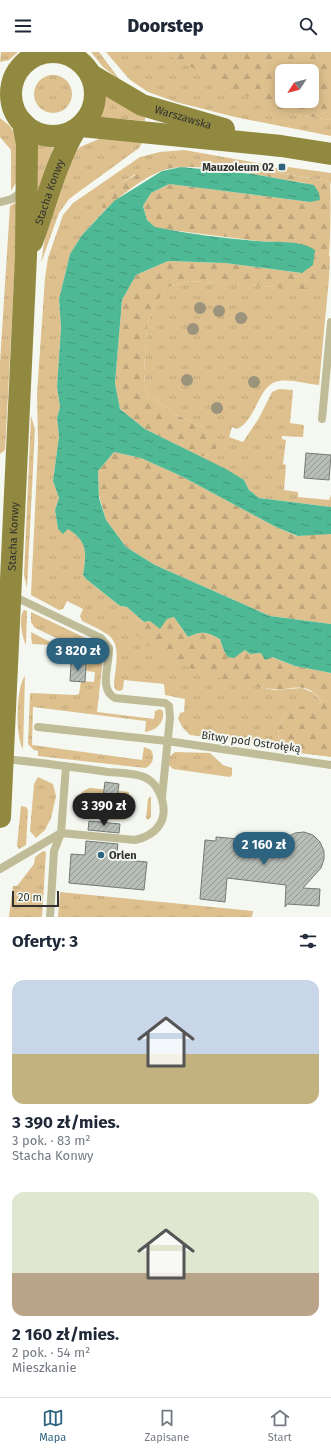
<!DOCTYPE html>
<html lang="pl">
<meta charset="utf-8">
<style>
body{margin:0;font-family:"Fira Sans",sans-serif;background:#f6f6f7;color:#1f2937;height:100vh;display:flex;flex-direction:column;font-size:15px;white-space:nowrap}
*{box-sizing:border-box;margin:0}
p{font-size:13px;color:#747a83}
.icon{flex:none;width:22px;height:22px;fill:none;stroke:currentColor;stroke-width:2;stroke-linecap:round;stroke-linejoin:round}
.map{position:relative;height:865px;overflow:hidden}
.drawer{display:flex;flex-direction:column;background:#fff;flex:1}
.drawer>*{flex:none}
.needle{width:26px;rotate:234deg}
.controls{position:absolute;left:275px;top:12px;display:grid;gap:8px}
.controls a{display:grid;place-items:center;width:44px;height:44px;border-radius:8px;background:#fff;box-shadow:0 2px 10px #0003;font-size:20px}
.scale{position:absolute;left:12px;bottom:10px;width:47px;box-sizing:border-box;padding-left:4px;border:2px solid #31322f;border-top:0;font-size:11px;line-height:14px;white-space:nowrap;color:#31322f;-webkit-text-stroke:3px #f5f8f0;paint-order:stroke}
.price{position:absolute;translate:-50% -34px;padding:0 9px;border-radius:14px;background:#2d637f;color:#fff;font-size:13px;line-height:26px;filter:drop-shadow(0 1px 2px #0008)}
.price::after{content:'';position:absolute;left:50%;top:24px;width:12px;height:9px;margin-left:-6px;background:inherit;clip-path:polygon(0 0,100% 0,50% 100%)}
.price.selected{background:#222;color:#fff}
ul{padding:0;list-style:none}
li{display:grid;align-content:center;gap:8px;height:212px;padding:0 12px}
li span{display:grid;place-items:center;height:124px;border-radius:12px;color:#555}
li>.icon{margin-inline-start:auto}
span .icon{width:72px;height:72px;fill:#fffc;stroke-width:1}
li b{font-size:17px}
h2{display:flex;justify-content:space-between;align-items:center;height:48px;padding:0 12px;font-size:17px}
header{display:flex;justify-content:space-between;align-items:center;height:52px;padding:0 12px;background:#fff;font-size:18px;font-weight:800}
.menu{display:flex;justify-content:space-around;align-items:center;height:56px;border-top:1px solid #e0e1e3;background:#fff;font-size:11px;color:#747a83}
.menu a{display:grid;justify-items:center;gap:2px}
.menu .selected{color:#2d637f}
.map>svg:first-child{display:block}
.grass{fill:url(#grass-tufts)}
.forest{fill:url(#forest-firs);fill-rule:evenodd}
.water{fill:url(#water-ripples)}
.building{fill:url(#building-hatch);stroke:#747974}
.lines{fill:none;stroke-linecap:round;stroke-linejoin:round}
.service{stroke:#c0bc97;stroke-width:8}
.tertiary{stroke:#c0bc97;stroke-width:20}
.primary{stroke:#928941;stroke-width:22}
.tree{fill:#9c937c}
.poi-dot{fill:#2d637f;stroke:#f5f8f0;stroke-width:1.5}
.labels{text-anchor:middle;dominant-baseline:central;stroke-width:4;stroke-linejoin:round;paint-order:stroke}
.street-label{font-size:11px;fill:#31322f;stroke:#f5f8f0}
.poi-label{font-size:11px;font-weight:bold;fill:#31322f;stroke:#f5f8f0;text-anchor:end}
</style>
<header><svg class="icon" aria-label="menu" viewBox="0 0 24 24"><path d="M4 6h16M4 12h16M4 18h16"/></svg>Doorstep<svg class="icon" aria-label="search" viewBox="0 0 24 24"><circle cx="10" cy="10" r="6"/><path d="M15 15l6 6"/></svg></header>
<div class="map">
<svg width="331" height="865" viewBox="0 0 331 865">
<defs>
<pattern id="grass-tufts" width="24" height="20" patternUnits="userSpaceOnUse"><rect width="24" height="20" fill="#ddc08e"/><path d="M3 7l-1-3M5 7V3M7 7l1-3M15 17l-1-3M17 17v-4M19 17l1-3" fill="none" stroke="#bea57b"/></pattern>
<pattern id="forest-firs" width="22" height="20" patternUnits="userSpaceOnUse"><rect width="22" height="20" fill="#ddc08e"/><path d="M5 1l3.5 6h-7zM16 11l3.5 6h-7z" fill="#bea57b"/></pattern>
<pattern id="water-ripples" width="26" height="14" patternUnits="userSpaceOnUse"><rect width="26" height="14" fill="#4fb995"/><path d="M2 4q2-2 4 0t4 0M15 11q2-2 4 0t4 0" fill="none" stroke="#42977a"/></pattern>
<pattern id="building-hatch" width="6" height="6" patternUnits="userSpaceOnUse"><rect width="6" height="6" fill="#b7bdb7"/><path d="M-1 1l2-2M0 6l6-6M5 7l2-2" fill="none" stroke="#959a95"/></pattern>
</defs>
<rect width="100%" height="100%" fill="#f5f8f0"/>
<g class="grass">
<polygon points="1,0 18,0 9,8 0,10"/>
<polygon points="91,0 99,0 120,28 103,15"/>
<polygon points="106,0 162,0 297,63 331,68 331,84 235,65 176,50 148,40 129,27"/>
<circle cx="53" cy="42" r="19"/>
<polygon points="102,39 145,65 145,69 98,65 102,53"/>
<polygon points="0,66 10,74 16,84 18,127 11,139 11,98 0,85"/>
<polygon points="99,87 140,88 142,91 139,96 69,147 59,161 41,211 47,173 73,103 80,95"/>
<polygon points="38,90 54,93 39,138 34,148"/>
<path d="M 184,98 L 275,114 L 275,116 L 287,118 L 288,115 L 331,121 L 331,133 L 330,129 L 202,109 L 134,123 L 120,131 L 100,150 L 100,155 L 106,157 L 82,183 L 70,202 L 59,247 L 61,275 L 57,335 L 60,355 L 57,366 L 59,384 L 53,429 L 59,446 L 55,458 L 58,477 L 68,477 C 89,490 86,501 83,523 L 86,527 L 120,554 L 127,555 L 144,570 L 135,568 L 201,619 L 229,628 L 274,638 L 302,636 L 314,641 L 322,650 L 285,661 L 279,676 L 278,691 L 281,694 L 190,683 L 183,676 L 178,667 L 180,661 L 184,660 L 185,647 L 165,643 L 164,632 L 124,628 L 123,637 L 120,639 L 116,638 C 113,634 114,628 115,623 C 120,585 115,585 82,569 L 80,564 L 83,557 L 67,549 L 63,557 L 59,558 L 31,543 L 38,394 L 37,342 L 45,226 L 48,206 L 63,163 L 73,151 L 140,105 L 160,100 Z"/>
<polygon points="15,151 18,154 5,398 0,402 0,311 10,154"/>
<path d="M 331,179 L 329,226 L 319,333 C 307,332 291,327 279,329 C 258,332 257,368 237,377 L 232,375 L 229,385 L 243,390 L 259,366 L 272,340 L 279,337 L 293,338 L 290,371 L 304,373 L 303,385 L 282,384 L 282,387 L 286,388 L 283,412 L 286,413 L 284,438 L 298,440 L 298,445 L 329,448 L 331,443 L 331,455 L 259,446 L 249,438 L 244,428 L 201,405 L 209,402 L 204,376 L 177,363 L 146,341 L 144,321 L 147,274 L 154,252 L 168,235 L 189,229 L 278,235 L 330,204 Z"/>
<polygon points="31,364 35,377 27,536 24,523"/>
<path d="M 24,558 L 27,559 L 26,593 C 22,585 18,566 24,558 Z"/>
<polygon points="31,560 98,592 102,596 76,595 35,576 31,570"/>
<polygon points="31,580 52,591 52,593 32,592"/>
<path d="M 86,602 L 97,602 L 103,606 L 97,660 L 154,667 L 155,659 L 160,657 L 163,659 C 165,670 156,679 145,680 L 146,669 L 33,655 L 32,693 L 142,708 L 144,695 L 151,698 C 155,705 153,713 145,716 L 38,704 L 38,699 L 34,698 L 28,692 L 30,642 L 31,641 L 76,643 L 79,642 L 81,629 L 94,630 L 95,620 L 86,619 Z"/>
<path d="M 25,624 L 23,697 C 15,686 16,634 25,624 Z"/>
<polygon points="175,700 210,701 223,713 232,716 232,723 230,725 173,717 168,712 169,705"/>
<polygon points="38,725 53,732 56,744 51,766 45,778 36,786 30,779 34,732"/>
<path d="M 90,736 L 129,740 L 127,767 C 119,769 89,767 83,762 C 72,754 78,739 90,736 Z"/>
<polygon points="151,744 151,765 148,768 146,766 148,747"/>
<polygon points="21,754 26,755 28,758 26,793 19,797 17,794"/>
<polygon points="43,799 46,800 42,865 9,865 13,834 17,834 34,812 35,805"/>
<polygon points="60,840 253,859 252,865 58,865"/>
</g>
<g class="forest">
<path d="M 162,0 L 331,0 L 331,68 L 297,63 L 255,48 ZM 282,19 L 312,19 L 312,49 L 282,49 Z"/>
<path d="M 202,109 L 330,129 C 331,141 331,212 326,221 C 320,231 314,233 304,237 L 189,229 L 168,235 L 154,253 L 147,274 L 144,321 L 146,341 L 177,363 L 204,376 L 217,385 L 216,398 L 209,402 L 201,405 L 145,377 L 120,357 L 115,331 L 122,248 L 136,223 L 168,209 L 225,211 L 302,221 L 295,191 L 258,189 L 155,176 L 147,168 L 143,154 L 151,141 L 169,132 L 310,150 L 305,131 C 269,126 193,107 161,119 C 142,127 121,143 106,157 L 100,155 L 100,150 L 120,131 L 155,113 Z"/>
<polygon points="114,400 141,406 181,424 276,475 297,484 331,481 331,572 270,564 155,513 126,495 106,468 99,444 98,419"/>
<path d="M 174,565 L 188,585 C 202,578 207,580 220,587 L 224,599 L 234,605 L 245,598 L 250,602 L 261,601 L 295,614 L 331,621 L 331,705 L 292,700 L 278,691 L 279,676 L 285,661 L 299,655 L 322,650 C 317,643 312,637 303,636 C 294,634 283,639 273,637 C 234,632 150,611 131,574 L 135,568 L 144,570 Z"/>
</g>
<path class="water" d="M 181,115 L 253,122 L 314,133 L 319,141 L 320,148 L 310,150 L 169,132 L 151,141 L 143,154 L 147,168 L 155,175 C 189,182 223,186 257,189 C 275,191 299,187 315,198 L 313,213 L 302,221 L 225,211 L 168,209 L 136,223 L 122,248 L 115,331 L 120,357 L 145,377 L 226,417 L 244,428 L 249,438 L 259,446 L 331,455 L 331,482 L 298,484 L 276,475 L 181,424 L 141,406 L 114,400 L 98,419 L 99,446 L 106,468 L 126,495 L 155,513 L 270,564 L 331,572 L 331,621 L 295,614 L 272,605 L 265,608 L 261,601 L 250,602 L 245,598 L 234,606 L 228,605 L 224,599 L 220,587 C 207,580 202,578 188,585 L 174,565 L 167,567 L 160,577 L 150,569 L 144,570 L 127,555 L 120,554 L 86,527 L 83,523 C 86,502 89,490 68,477 L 63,482 L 58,477 L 55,458 L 59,446 L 53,429 L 59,384 L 57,366 L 60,355 L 57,335 L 61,275 L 59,247 L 70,202 L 82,183 L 114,149 L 162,119 Z"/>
<g class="building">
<polygon points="306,401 331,403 329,428 304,426"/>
<polygon points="71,611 86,612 85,630 70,629"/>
<polygon points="105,730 119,732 117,746 103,745"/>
<polygon points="89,769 120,772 119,781 88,778"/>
<polygon points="304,780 313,783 320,790 324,799 324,807 321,816 303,836 320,837 319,854 287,852 285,855 286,833 227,826 225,850 200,847 205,788 216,789 216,785 251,788 251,785 281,788 295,781"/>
<polygon points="86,789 118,792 116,807 147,810 144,838 69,831 71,802 85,803"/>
</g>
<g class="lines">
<g class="service">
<polyline points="0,150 12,147 24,138"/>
<polyline points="322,367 331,270"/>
<path d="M 11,543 L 101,586 L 109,596 C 110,612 98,637 115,646 L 165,651 L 169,654 L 170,666 L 162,745"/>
<polyline points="38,675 167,689 331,713"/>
<path d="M 4,707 C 38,710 73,715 108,720 C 119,721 134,721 144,725 C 161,732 170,760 158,775 C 152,783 144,786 135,788 L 61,781 L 66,714"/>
<polyline points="0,817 61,781"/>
<polyline points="50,865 54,799 61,781"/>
</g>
<g class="tertiary">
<polyline points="75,0 79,10"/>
<polyline points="33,5 34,0"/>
</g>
<g class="primary">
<circle cx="53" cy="42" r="42"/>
<path id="s1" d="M 91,23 L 142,53 L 224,77"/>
<polyline points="81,74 281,94 331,102"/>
<path id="s2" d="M 32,190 C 46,152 55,113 75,78"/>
<path id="s3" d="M 0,765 L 26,204 L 27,92 L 23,71"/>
</g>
</g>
<g class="tree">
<circle cx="200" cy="256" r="6"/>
<circle cx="219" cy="259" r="6"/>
<circle cx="241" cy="266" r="6"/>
<circle cx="193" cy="277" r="6"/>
<circle cx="187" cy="328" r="6"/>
<circle cx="254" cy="330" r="6"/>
<circle cx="217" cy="356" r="6"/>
</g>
<g class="poi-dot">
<rect x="278" y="111" width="8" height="8" rx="2"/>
<circle cx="101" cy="803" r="4"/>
</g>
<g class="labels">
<g class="street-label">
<text stroke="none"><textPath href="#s1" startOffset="102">Warszawska</textPath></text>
<text stroke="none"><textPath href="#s2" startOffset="53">Stacha Konwy</textPath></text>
<text stroke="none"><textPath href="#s3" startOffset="281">Stacha Konwy</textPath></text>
<text transform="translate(251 690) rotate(8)">Bitwy pod Ostrołęką</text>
</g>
<g class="poi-label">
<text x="274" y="115">Mauzoleum 02</text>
<text x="109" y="803" text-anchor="start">Orlen</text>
</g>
</g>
</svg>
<div class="controls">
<a><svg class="needle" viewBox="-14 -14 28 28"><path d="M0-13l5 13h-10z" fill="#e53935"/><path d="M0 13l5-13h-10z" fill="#747a83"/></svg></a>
</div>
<div class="scale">20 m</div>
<b class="price" style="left:78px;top:620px">3 820 zł</b>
<b class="price selected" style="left:104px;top:775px">3 390 zł</b>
<b class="price" style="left:264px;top:814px">2 160 zł</b>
</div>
<section class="drawer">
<h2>Oferty: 3<svg class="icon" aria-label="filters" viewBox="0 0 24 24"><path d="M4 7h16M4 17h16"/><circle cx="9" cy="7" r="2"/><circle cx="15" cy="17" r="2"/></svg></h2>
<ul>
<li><span style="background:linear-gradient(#c9d6e8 60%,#c2b280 0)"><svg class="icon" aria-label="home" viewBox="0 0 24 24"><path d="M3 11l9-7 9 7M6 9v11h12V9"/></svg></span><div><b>3 390 zł/mies.</b><p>3 pok. · 83 m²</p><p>Stacha Konwy</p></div></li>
<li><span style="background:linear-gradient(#dfe7d0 65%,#b9a48a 0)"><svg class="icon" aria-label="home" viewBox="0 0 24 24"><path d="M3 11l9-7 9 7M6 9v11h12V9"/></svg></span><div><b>2 160 zł/mies.</b><p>2 pok. · 54 m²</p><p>Mieszkanie</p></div></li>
</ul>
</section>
<nav class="menu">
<a class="selected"><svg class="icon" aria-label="map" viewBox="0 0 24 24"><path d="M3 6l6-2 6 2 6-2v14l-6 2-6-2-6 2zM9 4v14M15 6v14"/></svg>Mapa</a>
<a><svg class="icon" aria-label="saved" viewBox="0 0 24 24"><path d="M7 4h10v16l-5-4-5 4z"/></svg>Zapisane</a>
<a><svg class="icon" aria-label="home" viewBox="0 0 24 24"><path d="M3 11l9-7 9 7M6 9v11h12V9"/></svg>Start</a>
</nav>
